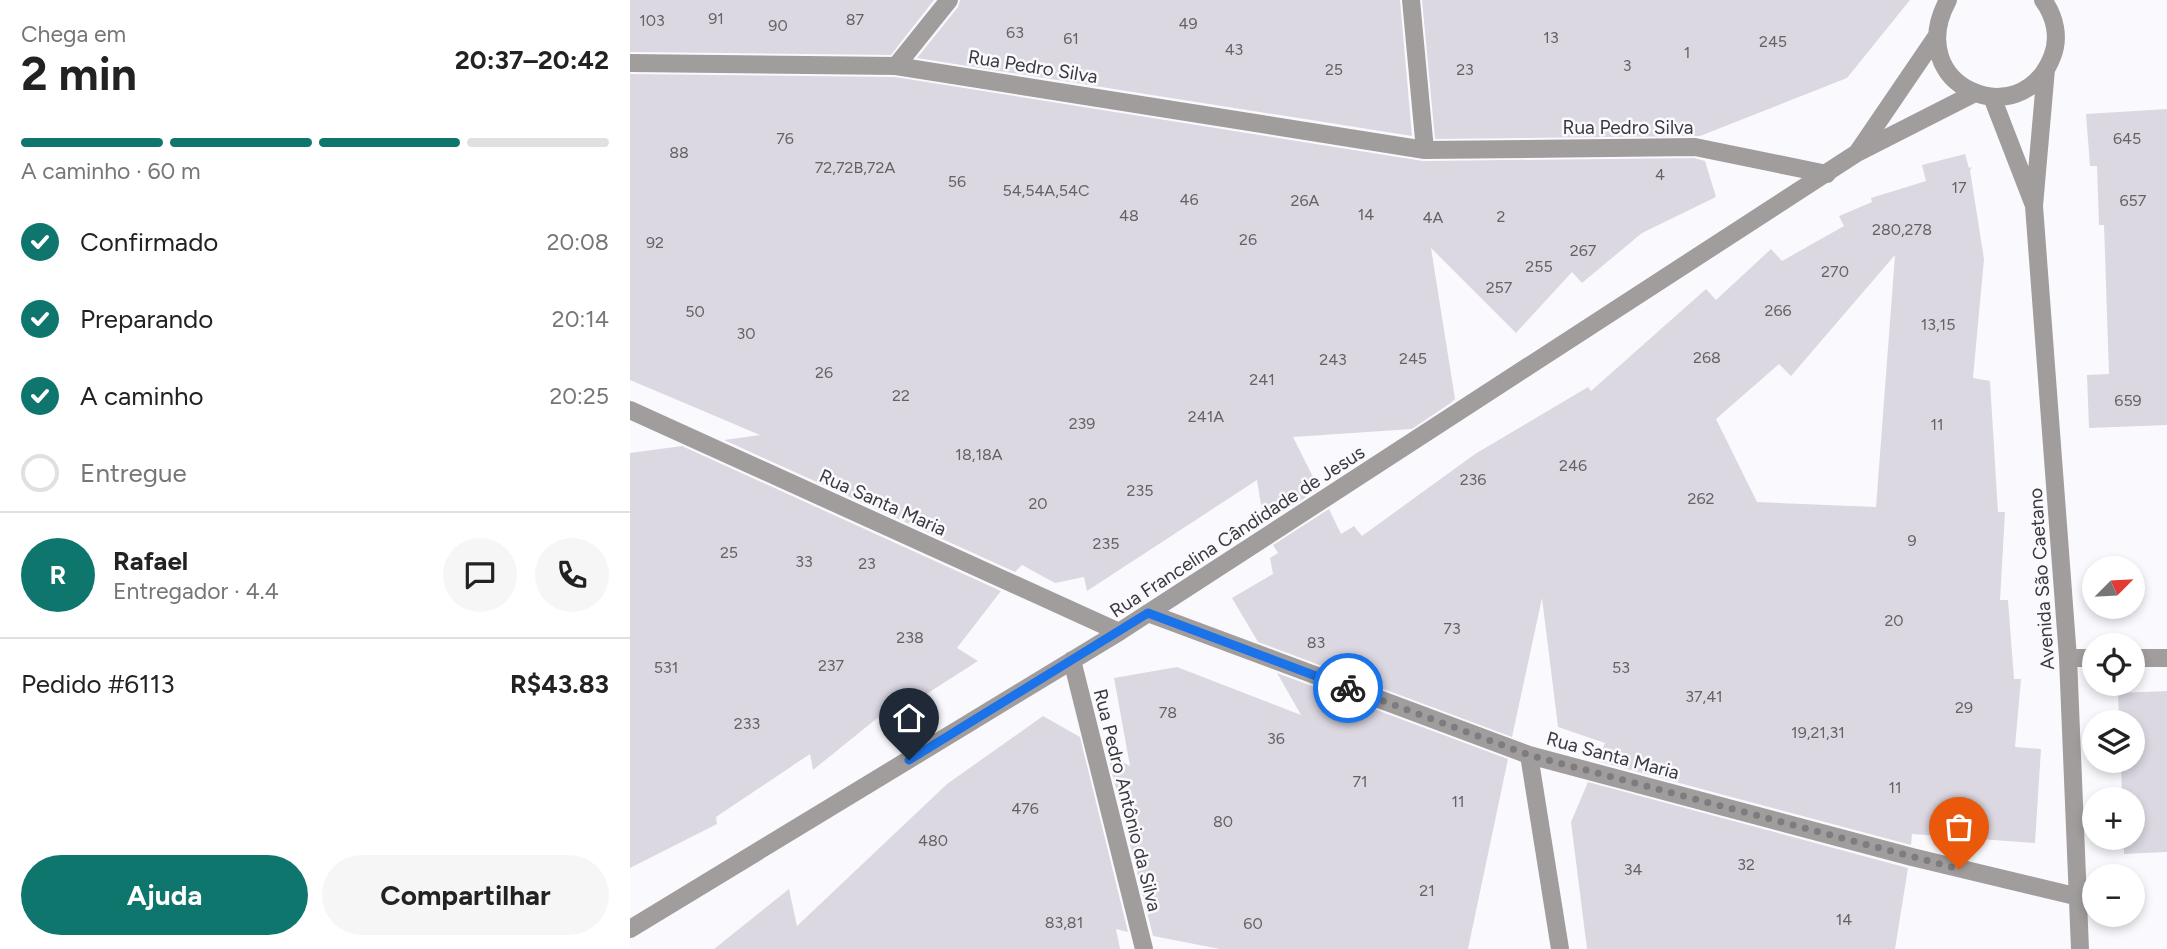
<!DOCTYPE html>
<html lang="pt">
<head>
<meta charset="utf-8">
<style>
  :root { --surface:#fff; --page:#f6f6f6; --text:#222; --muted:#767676; --line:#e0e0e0; --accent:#0f766e }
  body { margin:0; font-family:Figtree,sans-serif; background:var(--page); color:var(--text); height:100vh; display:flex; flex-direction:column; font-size:26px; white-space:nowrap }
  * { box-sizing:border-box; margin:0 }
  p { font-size:23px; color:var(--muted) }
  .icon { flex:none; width:38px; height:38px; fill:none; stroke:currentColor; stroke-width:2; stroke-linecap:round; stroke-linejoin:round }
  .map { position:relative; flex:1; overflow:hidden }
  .side { display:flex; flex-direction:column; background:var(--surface); width:630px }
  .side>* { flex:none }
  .needle { width:46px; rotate:66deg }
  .tools { position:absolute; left:1452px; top:556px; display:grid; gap:14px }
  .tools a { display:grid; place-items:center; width:63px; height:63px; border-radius:50%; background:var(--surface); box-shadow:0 4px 10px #0003; font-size:35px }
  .pin { position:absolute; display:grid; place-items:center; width:60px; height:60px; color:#fff; margin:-72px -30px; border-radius:50% 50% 50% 0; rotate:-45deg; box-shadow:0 0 7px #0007 }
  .pin .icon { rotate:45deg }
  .courier { position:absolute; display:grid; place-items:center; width:70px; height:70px; margin:-35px; border:5px solid #1a73e8; border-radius:50%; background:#fff; color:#222; box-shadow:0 2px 9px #0007 }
  .headline em { font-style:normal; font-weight:700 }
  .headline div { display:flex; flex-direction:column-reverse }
  .headline { display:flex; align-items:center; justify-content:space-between; height:119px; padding:0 21px }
  h1 { font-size:46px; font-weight:700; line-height:52px }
  .bar { display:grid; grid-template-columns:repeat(4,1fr); gap:10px 7px; align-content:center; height:84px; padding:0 21px }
  .bar i { height:9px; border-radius:5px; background:var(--line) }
  .bar .active { background:var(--accent) }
  .bar p { grid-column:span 4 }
  .line { display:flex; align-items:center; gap:18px; padding:0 21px; border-top:2px solid var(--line) }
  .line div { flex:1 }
  .round { display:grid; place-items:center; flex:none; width:74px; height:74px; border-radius:37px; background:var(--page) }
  ol { padding:0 21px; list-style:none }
  li { display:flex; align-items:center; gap:21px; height:77px }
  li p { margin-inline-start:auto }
  li .icon { padding:7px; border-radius:50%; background:var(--accent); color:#fff; stroke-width:4 }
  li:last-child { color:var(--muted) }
  li i { width:38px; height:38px; border:4px solid var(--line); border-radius:50% }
  .button { display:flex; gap:14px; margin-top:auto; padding:14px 21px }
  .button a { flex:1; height:80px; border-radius:42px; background:var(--accent); color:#fff; font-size:28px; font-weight:700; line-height:80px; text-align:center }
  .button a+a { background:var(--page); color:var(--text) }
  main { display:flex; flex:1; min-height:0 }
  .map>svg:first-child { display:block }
</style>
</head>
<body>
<main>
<section class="side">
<div class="headline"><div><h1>2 min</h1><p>Chega em</p></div><em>20:37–20:42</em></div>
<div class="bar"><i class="active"></i><i class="active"></i><i class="active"></i><i></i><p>A caminho · 60 m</p></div>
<ol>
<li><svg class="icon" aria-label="check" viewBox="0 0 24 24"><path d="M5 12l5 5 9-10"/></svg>Confirmado<p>20:08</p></li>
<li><svg class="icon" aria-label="check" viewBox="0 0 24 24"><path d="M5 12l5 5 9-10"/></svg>Preparando<p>20:14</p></li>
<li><svg class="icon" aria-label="check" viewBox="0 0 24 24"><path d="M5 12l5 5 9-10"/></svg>A caminho<p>20:25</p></li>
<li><i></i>Entregue</li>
</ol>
<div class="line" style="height:126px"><b class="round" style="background:var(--accent);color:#fff">R</b><div><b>Rafael</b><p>Entregador · 4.4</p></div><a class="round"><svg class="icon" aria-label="chat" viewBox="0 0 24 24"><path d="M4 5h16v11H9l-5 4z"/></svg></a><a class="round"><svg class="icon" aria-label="phone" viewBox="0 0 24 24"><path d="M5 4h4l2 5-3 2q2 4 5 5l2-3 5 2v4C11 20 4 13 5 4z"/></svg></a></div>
<div class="line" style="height:91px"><div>Pedido #6113</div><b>R$43.83</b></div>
<div class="button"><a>Ajuda</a><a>Compartilhar</a></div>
</section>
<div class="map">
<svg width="1537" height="949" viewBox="0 0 1537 949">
  <rect width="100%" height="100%" fill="#fafafe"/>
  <path fill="#dbd8e2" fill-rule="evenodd" d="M 0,0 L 304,0 L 261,55 L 0,52 Z
    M 330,0 L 770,0 L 782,136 L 287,58 L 328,7 Z
    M 792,0 L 1280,0 L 1217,78 L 1070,136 L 805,139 Z
    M 0,74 L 265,77 L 793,161 L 1064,158 L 1075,161 L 1086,197 L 1012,233 L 952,283 L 942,272 L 886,333 L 801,248 L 825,399 L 822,402 L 782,429 L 663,437 L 689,489 L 634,524 L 627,480 L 457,591 L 454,577 L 425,583 L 392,565 L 385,572 L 94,440 L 130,435 L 0,380 Z
    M 1537,109 L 1537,425 L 1459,428 L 1457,375 L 1479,374 L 1474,225 L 1469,225 L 1467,166 L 1460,166 L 1456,114 Z
    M 1335,154 L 1339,168 L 1342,167 L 1340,170 L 1354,259 L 1343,378 L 1360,381 L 1368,512 L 1375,512 L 1370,600 L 1378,600 L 1384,679 L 1391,679 L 1385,747 L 1411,749 L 1405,843 L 1282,834 L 1281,845 L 967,761 L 975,743 L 928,727 L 912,598 L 882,737 L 628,642 L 602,598 L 643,574 L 640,558 L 648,553 L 643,545 L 699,509 L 711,534 L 724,526 L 732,536 L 845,454 L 958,387 L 961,391 L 1076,289 L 1086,300 L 1141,249 L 1152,261 L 1214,226 L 1209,216 L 1242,202 L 1241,198 L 1296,181 L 1292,165 ZM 1265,255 L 1246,507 L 1127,502 L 1086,419 L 1149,364 L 1161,376 Z
    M 52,446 L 371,591 L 327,648 L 348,661 L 262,716 L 261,707 L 183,770 L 180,754 L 86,817 L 87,824 L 0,868 L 0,453 Z
    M 547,667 L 671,715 L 647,673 L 878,759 L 838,949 L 590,949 L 523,936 L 477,753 L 500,766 L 484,678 Z
    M 1537,691 L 1537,852 L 1494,854 L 1494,838 L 1503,838 L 1503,800 L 1492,800 L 1491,761 L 1503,761 L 1503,723 L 1489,723 L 1488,693 Z
    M 413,716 L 450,737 L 498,932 L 486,929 L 490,949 L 84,949 L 159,889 L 167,926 L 317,784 Z
    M 958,782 L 1278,868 L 1265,949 L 957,949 L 941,822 Z"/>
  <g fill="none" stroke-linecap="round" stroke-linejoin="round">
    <path stroke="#a29d9d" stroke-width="18" d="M 781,0 L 795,150
      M 1318,0 C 1271,87 1391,136 1422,57 C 1430,38 1425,16 1413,0
      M 0,63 L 266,66 L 795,150 L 1065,147 L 1197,174
      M 266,66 L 319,0
      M 1416,69 L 1404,206 L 1438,658 L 1450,949
      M 1362,97 L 1403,203
      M 1227,153 L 1306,37
      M 0,410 L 489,632
      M 518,613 L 899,755 L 1282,857 L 1449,897
      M 1438,658 L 1465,658
      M 1503,658 L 1537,658
      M 442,660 L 514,949
      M 899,755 L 930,949
      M 0,929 L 489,632 L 1227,153 L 1345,93"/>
  </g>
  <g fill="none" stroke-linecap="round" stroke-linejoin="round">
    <path stroke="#7d7d81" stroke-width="7" stroke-dasharray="0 12.6" d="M 718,688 L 899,755 L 1329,869"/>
    <path stroke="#1a73e8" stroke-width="9" d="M 279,760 L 518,613 L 718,688"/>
  </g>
  <g text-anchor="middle" stroke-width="5" stroke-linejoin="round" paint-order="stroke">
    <g font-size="16" fill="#626267">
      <text x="86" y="24">91</text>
      <text x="225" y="25">87</text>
      <text x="22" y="26">103</text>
      <text x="558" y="29">49</text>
      <text x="148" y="31">90</text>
      <text x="385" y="38">63</text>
      <text x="921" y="43">13</text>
      <text x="441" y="44">61</text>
      <text x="1143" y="47">245</text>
      <text x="604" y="55">43</text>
      <text x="1057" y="58">1</text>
      <text x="997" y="71">3</text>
      <text x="704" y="75">25</text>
      <text x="835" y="75">23</text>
      <text x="155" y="144">76</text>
      <text x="1497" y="144">645</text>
      <text x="49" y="158">88</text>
      <text x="225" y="173">72,72B,72A</text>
      <text x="1030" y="180">4</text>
      <text x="327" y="187">56</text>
      <text x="1329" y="193">17</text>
      <text x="416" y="196">54,54A,54C</text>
      <text x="559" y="205">46</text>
      <text x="675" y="206">26A</text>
      <text x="1503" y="206">657</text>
      <text x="736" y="220">14</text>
      <text x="499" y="221">48</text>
      <text x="871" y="222">2</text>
      <text x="803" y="223">4A</text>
      <text x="1272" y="235">280,278</text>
      <text x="618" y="245">26</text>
      <text x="25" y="248">92</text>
      <text x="953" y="256">267</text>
      <text x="909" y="272">255</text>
      <text x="1205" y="277">270</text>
      <text x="869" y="293">257</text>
      <text x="1148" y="316">266</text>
      <text x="65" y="317">50</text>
      <text x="1308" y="330">13,15</text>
      <text x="116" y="339">30</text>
      <text x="1077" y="363">268</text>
      <text x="783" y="364">245</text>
      <text x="703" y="365">243</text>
      <text x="194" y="378">26</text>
      <text x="632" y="385">241</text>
      <text x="271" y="401">22</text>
      <text x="1498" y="406">659</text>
      <text x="576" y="422">241A</text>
      <text x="452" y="429">239</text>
      <text x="1307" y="430">11</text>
      <text x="349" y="460">18,18A</text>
      <text x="943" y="471">246</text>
      <text x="843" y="485">236</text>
      <text x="510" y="496">235</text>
      <text x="1071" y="504">262</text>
      <text x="408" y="509">20</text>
      <text x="1282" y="546">9</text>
      <text x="476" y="549">235</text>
      <text x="99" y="558">25</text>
      <text x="174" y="567">33</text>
      <text x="237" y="569">23</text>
      <text x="1264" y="626">20</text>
      <text x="822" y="634">73</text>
      <text x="280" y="643">238</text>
      <text x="686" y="648">83</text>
      <text x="201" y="671">237</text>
      <text x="36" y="673">531</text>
      <text x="991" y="673">53</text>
      <text x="1074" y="702">37,41</text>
      <text x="1334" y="713">29</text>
      <text x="538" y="718">78</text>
      <text x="117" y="729">233</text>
      <text x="1188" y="738">19,21,31</text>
      <text x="646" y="744">36</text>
      <text x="730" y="787">71</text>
      <text x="1265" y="793">11</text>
      <text x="828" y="807">11</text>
      <text x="395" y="814">476</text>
      <text x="593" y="827">80</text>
      <text x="303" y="846">480</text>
      <text x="1116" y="870">32</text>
      <text x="1003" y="875">34</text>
      <text x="797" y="896">21</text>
      <text x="1214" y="925">14</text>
      <text x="434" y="928">83,81</text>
      <text x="623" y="929">60</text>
    </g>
    <g font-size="19" fill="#3a3a3e" stroke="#fafafe">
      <text transform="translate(403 66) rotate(9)" y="7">Rua Pedro Silva</text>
      <text x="998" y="134">Rua Pedro Silva</text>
      <text transform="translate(253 502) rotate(24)" y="7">Rua Santa Maria</text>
      <text transform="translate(607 531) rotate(-33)" y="7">Rua Francelina Cândidade de Jesus</text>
      <text transform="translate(1411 579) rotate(-94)" y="7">Avenida São Caetano</text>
      <text transform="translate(983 755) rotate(15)" y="7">Rua Santa Maria</text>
      <text transform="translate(498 800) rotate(76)" y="7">Rua Pedro Antônio da Silva</text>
    </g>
  </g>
</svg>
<div class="tools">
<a><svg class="needle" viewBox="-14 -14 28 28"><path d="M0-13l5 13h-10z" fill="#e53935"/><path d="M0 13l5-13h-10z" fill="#767676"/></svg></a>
<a><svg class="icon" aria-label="locate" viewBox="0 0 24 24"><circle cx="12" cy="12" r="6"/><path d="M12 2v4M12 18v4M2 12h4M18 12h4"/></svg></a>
<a><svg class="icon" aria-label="layers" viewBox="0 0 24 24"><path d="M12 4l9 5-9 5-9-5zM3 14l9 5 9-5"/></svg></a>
<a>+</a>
<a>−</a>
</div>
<div class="pin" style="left:1329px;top:869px;background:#ea580c"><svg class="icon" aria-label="bag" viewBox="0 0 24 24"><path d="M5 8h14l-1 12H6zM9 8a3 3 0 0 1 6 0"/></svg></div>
<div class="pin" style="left:279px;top:760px;background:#1f2937"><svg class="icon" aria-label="home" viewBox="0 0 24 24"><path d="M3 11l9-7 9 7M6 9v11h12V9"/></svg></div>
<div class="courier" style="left:718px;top:688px"><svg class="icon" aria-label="bike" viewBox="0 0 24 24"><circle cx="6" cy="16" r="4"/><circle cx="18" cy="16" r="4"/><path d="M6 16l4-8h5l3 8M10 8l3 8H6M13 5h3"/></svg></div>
</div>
</main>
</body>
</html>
